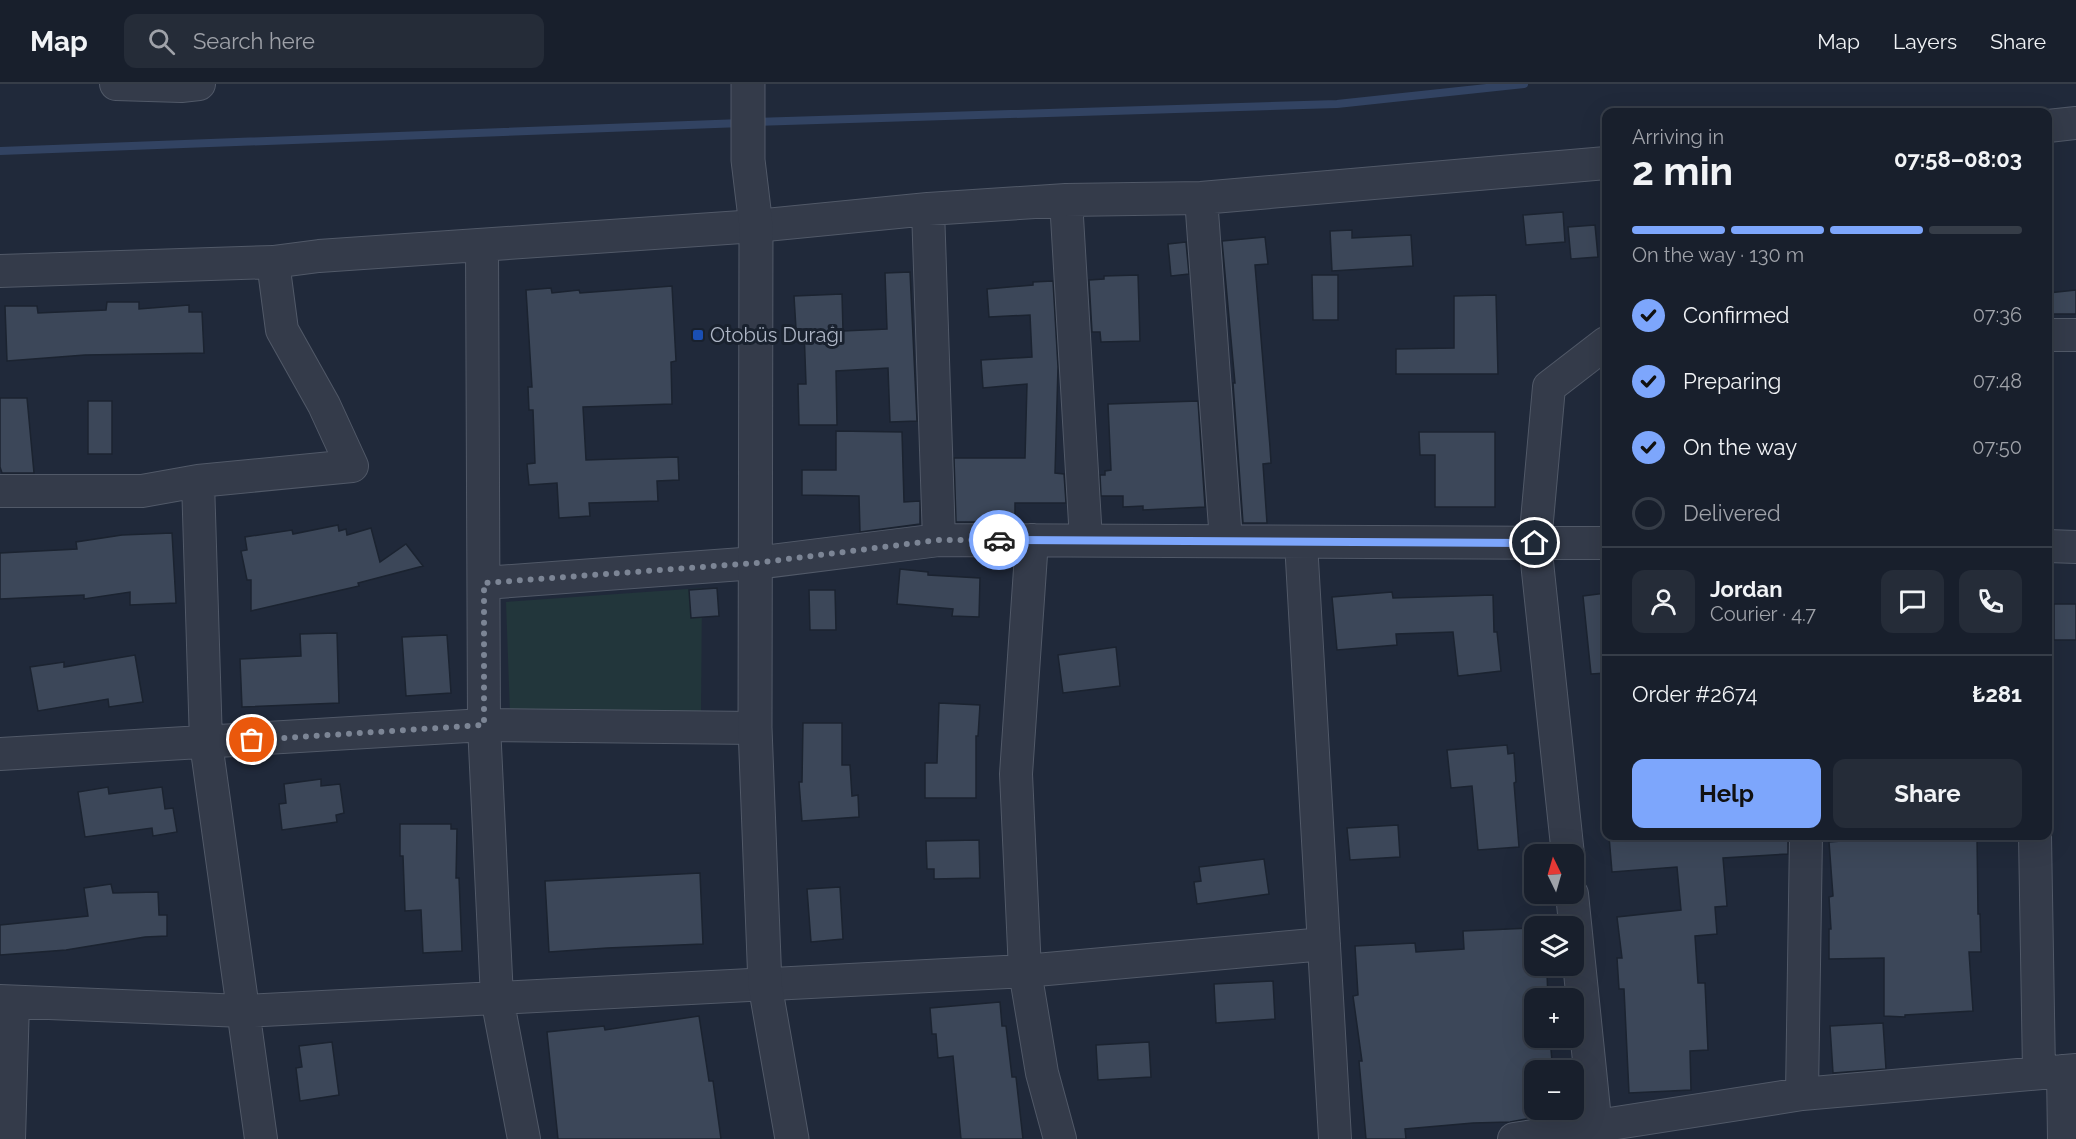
<!DOCTYPE html>
<html lang="en">
<head>
<meta charset="utf-8">
<style>
  :root { --surface:#181f2c; --page:#252c38; --text:#f1f3f6; --muted:#9fa2a9; --line:#363d48; --accent:#7da6fc }
  body { margin:0; font-family:Raleway,sans-serif; background:var(--page); color:var(--text); height:100vh; display:flex; flex-direction:column; font-size:22px; white-space:nowrap }
  * { box-sizing:border-box; margin:0 }
  p { font-size:20px; color:var(--muted) }
  .icon { flex:none; width:33px; height:33px; fill:none; stroke:currentColor; stroke-width:2; stroke-linecap:round; stroke-linejoin:round }
  .map { position:relative; flex:1; overflow:hidden }
  .drawer { position:absolute; left:1602px; top:24px; width:450px; height:732px; display:flex; flex-direction:column; background:var(--surface); border-radius:12px; box-shadow:0 6px 24px #0002,0 0 0 2px var(--line) }
  .drawer>* { flex:none }
  .needle { width:39px; rotate:355deg }
  .controls { position:absolute; left:1524px; top:760px; display:grid; gap:12px }
  .controls a { display:grid; place-items:center; width:60px; height:60px; border-radius:12px; background:var(--surface); box-shadow:0 6px 24px #0002,0 0 0 2px var(--line); font-size:30px }
  .pin { position:absolute; display:grid; place-items:center; width:51px; height:51px; color:#fff; margin:-26px; border:3px solid #fff; border-radius:50%; box-shadow:0 2px 6px #0007 }
  .courier { position:absolute; display:grid; place-items:center; width:60px; height:60px; margin:-30px; border:4px solid #7da6fc; border-radius:50%; background:#fff; color:#222; box-shadow:0 2px 8px #0007 }
  .overview em { font-style:normal; font-weight:700 }
  .overview div { display:flex; flex-direction:column-reverse }
  .overview { display:flex; align-items:center; justify-content:space-between; height:102px; padding:0 30px }
  h1 { font-size:39px; font-weight:700; line-height:45px }
  .bar { display:grid; grid-template-columns:repeat(4,1fr); gap:9px 6px; align-content:center; height:72px; padding:0 30px }
  .bar i { height:8px; border-radius:4px; background:var(--line) }
  .bar .selected { background:var(--accent) }
  .bar p { grid-column:span 4 }
  .line { display:flex; align-items:center; gap:15px; padding:0 30px; border-top:2px solid var(--line) }
  .line div { flex:1 }
  .round { display:grid; place-items:center; flex:none; width:63px; height:63px; border-radius:12px; background:var(--page) }
  ol { padding:0 30px; list-style:none }
  li { display:flex; align-items:center; gap:18px; height:66px }
  li p { margin-inline-start:auto }
  li .icon { padding:6px; border-radius:50%; background:var(--accent); color:#111; stroke-width:4 }
  li:last-child { color:var(--muted) }
  li i { width:33px; height:33px; border:3px solid var(--line); border-radius:50% }
  .button { display:flex; gap:12px; margin-top:auto; padding:12px 30px }
  .button a { flex:1; height:69px; border-radius:12px; background:var(--accent); color:#111; font-size:24px; font-weight:700; line-height:69px; text-align:center }
  .button a+a { background:var(--page); color:var(--text) }
  header { display:flex; align-items:center; gap:36px; box-sizing:border-box; height:84px; padding:0 30px; background:var(--surface); border-bottom:2px solid var(--line) }
  header strong { font-size:28px }
  nav { display:flex; gap:33px; margin-inline-start:auto; font-size:21px }
  .search { width:420px; height:54px; background:var(--page); display:flex; align-items:center; gap:15px; box-sizing:border-box; padding:0 21px; border-radius:12px; color:var(--muted); font-size:22px }
  .map>svg:first-child { display:block }
</style>
</head>
<body>
<header>
<strong>Map</strong>
<div class="search"><svg class="icon" aria-label="search" viewBox="0 0 24 24"><circle cx="10" cy="10" r="6"/><path d="M15 15l6 6"/></svg>Search here</div>
<nav><a>Map</a><a>Layers</a><a>Share</a></nav>
</header>
<div class="map">
<svg width="2076" height="1055" viewBox="0 0 2076 1055">
  <rect width="100%" height="100%" fill="#20293a"/>
  <path fill="#22363b" d="M 702,504 L 701,629 L 510,630 L 506,518 Z"/>
  <g fill="none" stroke-linecap="round" stroke-linejoin="round">
    <path stroke="#324362" stroke-width="8" d="M 755,38 L 1337,20 L 1524,0
      M 0,67 L 742,39"/>
  </g>
  <path fill="#3c4759" stroke="#1b2330" stroke-width="1.5" d="M 1563,128 L 1565,158 L 1526,161 L 1523,131 Z
    M 1595,141 L 1598,173 L 1571,175 L 1568,143 Z
    M 1352,146 L 1352,154 L 1411,151 L 1413,182 L 1332,187 L 1330,147 Z
    M 1265,153 L 1268,180 L 1255,181 L 1270,363 L 1271,379 L 1263,380 L 1267,439 L 1243,439 L 1233,299 L 1235,299 L 1222,157 Z
    M 1186,158 L 1189,190 L 1171,192 L 1168,160 Z
    M 910,188 L 917,337 L 890,338 L 888,284 L 836,287 L 837,341 L 799,341 L 798,300 L 806,300 L 804,245 L 796,245 L 794,212 L 842,210 L 843,247 L 887,245 L 885,189 Z
    M 1138,191 L 1140,257 L 1101,258 L 1100,248 L 1092,248 L 1089,196 L 1104,195 L 1104,192 Z
    M 1312,191 L 1338,191 L 1338,236 L 1313,236 Z
    M 1053,197 L 1058,283 L 1055,389 L 1064,390 L 1066,419 L 1015,419 L 1015,438 L 956,438 L 954,374 L 1025,374 L 1027,300 L 983,304 L 981,276 L 1032,273 L 1030,231 L 989,233 L 987,205 L 1033,201 L 1033,198 Z
    M 672,202 L 676,277 L 671,278 L 672,320 L 583,323 L 586,376 L 678,373 L 679,396 L 657,397 L 658,417 L 589,419 L 590,432 L 559,434 L 557,399 L 529,401 L 527,380 L 535,379 L 533,326 L 529,326 L 528,303 L 532,303 L 526,206 L 551,204 L 552,209 L 579,206 L 580,209 Z
    M 2076,206 L 2076,230 L 2048,230 L 2048,209 Z
    M 1496,211 L 1498,290 L 1396,290 L 1396,265 L 1454,264 L 1454,212 Z
    M 107,218 L 139,218 L 139,225 L 189,221 L 189,228 L 202,228 L 204,269 L 85,271 L 7,277 L 5,222 L 37,222 L 38,229 L 106,226 Z
    M 0,314 L 27,314 L 34,389 L 2,389 L 0,383 Z
    M 88,317 L 112,317 L 112,370 L 88,370 Z
    M 1198,317 L 1205,423 L 1143,426 L 1143,422 L 1123,423 L 1123,412 L 1101,412 L 1100,391 L 1105,391 L 1105,387 L 1111,386 L 1108,320 Z
    M 836,347 L 902,348 L 904,418 L 920,417 L 920,440 L 860,448 L 859,412 L 802,411 L 802,386 L 836,386 Z
    M 1419,348 L 1495,348 L 1495,423 L 1435,423 L 1435,371 L 1420,371 Z
    M 338,441 L 339,447 L 346,445 L 347,451 L 371,444 L 380,478 L 406,460 L 423,482 L 358,499 L 359,502 L 251,527 L 251,496 L 247,496 L 241,467 L 247,466 L 245,453 L 292,446 L 293,450 Z
    M 172,449 L 176,519 L 130,521 L 130,508 L 84,515 L 84,511 L 0,515 L 0,469 L 77,465 L 76,458 L 122,451 Z
    M 900,485 L 928,488 L 928,491 L 980,494 L 979,533 L 952,532 L 953,525 L 897,520 Z
    M 717,504 L 719,532 L 691,534 L 689,506 Z
    M 809,506 L 835,506 L 836,546 L 810,546 Z
    M 1392,508 L 1393,514 L 1493,511 L 1494,548 L 1497,548 L 1501,587 L 1458,592 L 1453,548 L 1396,550 L 1397,561 L 1337,566 L 1332,513 Z
    M 1606,509 L 1606,589 L 1591,590 L 1583,512 Z
    M 2054,520 L 2076,520 L 2076,556 L 2054,556 Z
    M 337,549 L 339,619 L 242,623 L 240,575 L 301,572 L 300,550 Z
    M 447,551 L 451,609 L 406,612 L 402,553 Z
    M 1116,563 L 1120,602 L 1063,609 L 1058,571 Z
    M 135,571 L 143,618 L 109,623 L 108,615 L 38,627 L 30,583 L 64,578 L 64,583 Z
    M 939,619 L 980,621 L 978,652 L 976,652 L 976,714 L 925,714 L 925,679 L 937,679 Z
    M 803,639 L 842,639 L 842,681 L 850,681 L 852,712 L 858,711 L 859,733 L 802,737 L 799,698 L 802,698 Z
    M 1507,661 L 1508,670 L 1514,669 L 1516,698 L 1514,699 L 1519,763 L 1478,766 L 1472,702 L 1451,704 L 1447,666 Z
    M 321,695 L 321,702 L 340,700 L 344,729 L 336,731 L 337,738 L 282,746 L 279,720 L 286,719 L 284,700 Z
    M 108,703 L 109,710 L 162,703 L 165,725 L 173,724 L 177,748 L 153,752 L 152,744 L 85,753 L 78,708 Z
    M 400,740 L 451,740 L 451,745 L 457,745 L 456,794 L 459,794 L 462,867 L 423,869 L 421,826 L 405,827 L 403,772 L 400,772 Z
    M 1398,741 L 1400,773 L 1350,776 L 1347,744 Z
    M 1609,752 L 1788,752 L 1788,770 L 1723,774 L 1727,822 L 1715,823 L 1717,850 L 1695,852 L 1698,899 L 1705,899 L 1708,966 L 1690,967 L 1691,1006 L 1629,1009 L 1624,905 L 1619,905 L 1617,874 L 1622,874 L 1617,833 L 1681,826 L 1677,783 L 1612,788 Z
    M 1904,752 L 1977,752 L 1978,830 L 1980,830 L 1981,868 L 1969,868 L 1973,927 L 1905,931 L 1905,933 L 1884,932 L 1884,874 L 1829,875 L 1829,845 L 1831,845 L 1829,813 L 1833,812 L 1829,758 Z
    M 979,756 L 980,794 L 934,795 L 934,785 L 927,785 L 926,757 Z
    M 1264,775 L 1269,810 L 1197,820 L 1194,798 L 1201,797 L 1199,783 Z
    M 700,789 L 703,860 L 607,864 L 549,868 L 545,797 Z
    M 111,800 L 113,809 L 158,808 L 159,831 L 167,831 L 167,852 L 145,853 L 66,866 L 0,871 L 0,841 L 88,832 L 84,804 Z
    M 840,803 L 843,855 L 811,858 L 807,805 Z
    M 1534,844 L 1534,890 L 1547,889 L 1548,915 L 1534,915 L 1534,954 L 1550,954 L 1552,977 L 1546,977 L 1547,987 L 1534,987 L 1534,1026 L 1549,1026 L 1549,1031 L 1510,1038 L 1473,1039 L 1405,1045 L 1406,1055 L 1366,1055 L 1359,977 L 1362,977 L 1353,912 L 1358,911 L 1355,862 L 1415,859 L 1416,868 L 1464,865 L 1463,847 Z
    M 1273,897 L 1275,935 L 1216,939 L 1214,900 Z
    M 1000,918 L 1002,942 L 1006,942 L 1012,993 L 1016,993 L 1023,1055 L 961,1055 L 953,972 L 938,974 L 936,950 L 932,950 L 930,924 Z
    M 699,932 L 709,997 L 713,997 L 721,1055 L 558,1055 L 547,948 L 604,942 L 605,946 Z
    M 1883,939 L 1886,985 L 1833,989 L 1830,942 Z
    M 332,958 L 339,1011 L 300,1017 L 296,984 L 302,983 L 299,962 Z
    M 1149,958 L 1151,993 L 1098,996 L 1096,961 Z"/>
  <g fill="none" stroke-linecap="round" stroke-linejoin="round">
    <g stroke="#515968" stroke-width="34">
      <path id="minor" d="M 116,0 L 181,2 L 199,0
        M 2048,42 L 2076,39
        M 1201,114 L 1226,457
        M 1066,116 L 1086,456
        M 928,125 L 939,456
        M 482,161 L 484,641 L 497,914 L 524,1055
        M 0,187 L 273,178 L 319,172 L 756,142 L 928,125 L 1066,116 L 1201,114 L 1606,79
        M 2048,251 L 2076,251
        M 198,397 L 206,659 L 261,1055
        M 0,407 L 142,407 L 198,397 L 352,382 L 324,321 L 282,246 L 273,178
        M 1032,456 L 1016,690 L 1025,887 L 1042,989 L 1060,1055
        M 1301,458 L 1335,1055
        M 2048,462 L 2076,463
        M 484,499 L 756,479 L 939,456 L 1606,459
        M 0,670 L 484,641 L 755,644
        M 2035,752 L 2039,988
        M 1568,771 L 1535,459 L 1549,303 L 1606,259
        M 1572,810 L 1597,1055
        M 0,917 L 243,927 L 1025,887 L 1324,860
        M 2063,987 L 2064,1055
        M 1802,1010 L 1806,752
        M 9,1055 L 13,918
        M 1514,1055 L 1802,1010 L 2076,986"/>
    </g>
    <g stroke="#515968" stroke-width="35">
      <path id="tertiary" d="M 748,0 L 748,76 L 756,142 L 755,644 L 765,901 L 792,1055"/>
    </g>
    <use href="#minor" stroke="#343b4a" stroke-width="32"/>
    <use href="#tertiary" stroke="#343b4a" stroke-width="33"/>
  </g>
  <g fill="none" stroke-linecap="round" stroke-linejoin="round">
    <path stroke="#7c8595" stroke-width="6" stroke-dasharray="0 10.8" d="M 252,656 L 484,641 L 484,499 L 756,479 L 939,456 L 999,456"/>
    <path stroke="#7da6fc" stroke-width="8" d="M 999,456 L 1535,459"/>
  </g>
  <rect fill="#1a4fb4" stroke="#19212e" stroke-width="2" x="692" y="245" width="12" height="12" rx="3"/>
  <g text-anchor="middle" stroke-width="6" stroke-linejoin="round" paint-order="stroke">
    <g font-size="20" fill="#aeb6c6" stroke="#19212e" text-anchor="start">
      <text x="710" y="258">Otobüs Durağı</text>
    </g>
  </g>
</svg>
<div class="controls">
<a><svg class="needle" viewBox="-14 -14 28 28"><path d="M0-13l5 13h-10z" fill="#e53935"/><path d="M0 13l5-13h-10z" fill="#9fa2a9"/></svg></a>
<a><svg class="icon" aria-label="layers" viewBox="0 0 24 24"><path d="M12 4l9 5-9 5-9-5zM3 14l9 5 9-5"/></svg></a>
<a>+</a>
<a>−</a>
</div>
<div class="pin" style="left:252px;top:656px;background:#ea580c"><svg class="icon" aria-label="bag" viewBox="0 0 24 24"><path d="M5 8h14l-1 12H6zM9 8a3 3 0 0 1 6 0"/></svg></div>
<div class="pin" style="left:1535px;top:459px;background:#1f2937"><svg class="icon" aria-label="home" viewBox="0 0 24 24"><path d="M3 11l9-7 9 7M6 9v11h12V9"/></svg></div>
<div class="courier" style="left:999px;top:456px"><svg class="icon" aria-label="car" viewBox="0 0 24 24"><path d="M5 17H2v-5l4-1 3-4h7l3 4 3 1v5h-3M9 17h6M6 11h13"/><circle cx="7" cy="17" r="2"/><circle cx="17" cy="17" r="2"/></svg></div>
<section class="drawer">
<div class="overview"><div><h1>2 min</h1><p>Arriving in</p></div><em>07:58–08:03</em></div>
<div class="bar"><i class="selected"></i><i class="selected"></i><i class="selected"></i><i></i><p>On the way · 130 m</p></div>
<ol>
<li><svg class="icon" aria-label="check" viewBox="0 0 24 24"><path d="M5 12l5 5 9-10"/></svg>Confirmed<p>07:36</p></li>
<li><svg class="icon" aria-label="check" viewBox="0 0 24 24"><path d="M5 12l5 5 9-10"/></svg>Preparing<p>07:48</p></li>
<li><svg class="icon" aria-label="check" viewBox="0 0 24 24"><path d="M5 12l5 5 9-10"/></svg>On the way<p>07:50</p></li>
<li><i></i>Delivered</li>
</ol>
<div class="line" style="height:108px"><a class="round"><svg class="icon" aria-label="person" viewBox="0 0 24 24"><circle cx="12" cy="8" r="4"/><path d="M4 21q1-7 8-7t8 7"/></svg></a><div><b>Jordan</b><p>Courier · 4.7</p></div><a class="round"><svg class="icon" aria-label="chat" viewBox="0 0 24 24"><path d="M4 5h16v11H9l-5 4z"/></svg></a><a class="round"><svg class="icon" aria-label="phone" viewBox="0 0 24 24"><path d="M5 4h4l2 5-3 2q2 4 5 5l2-3 5 2v4C11 20 4 13 5 4z"/></svg></a></div>
<div class="line" style="height:78px"><div>Order #2674</div><b>₺281</b></div>
<div class="button"><a>Help</a><a>Share</a></div>
</section>
</div>
</body>
</html>
